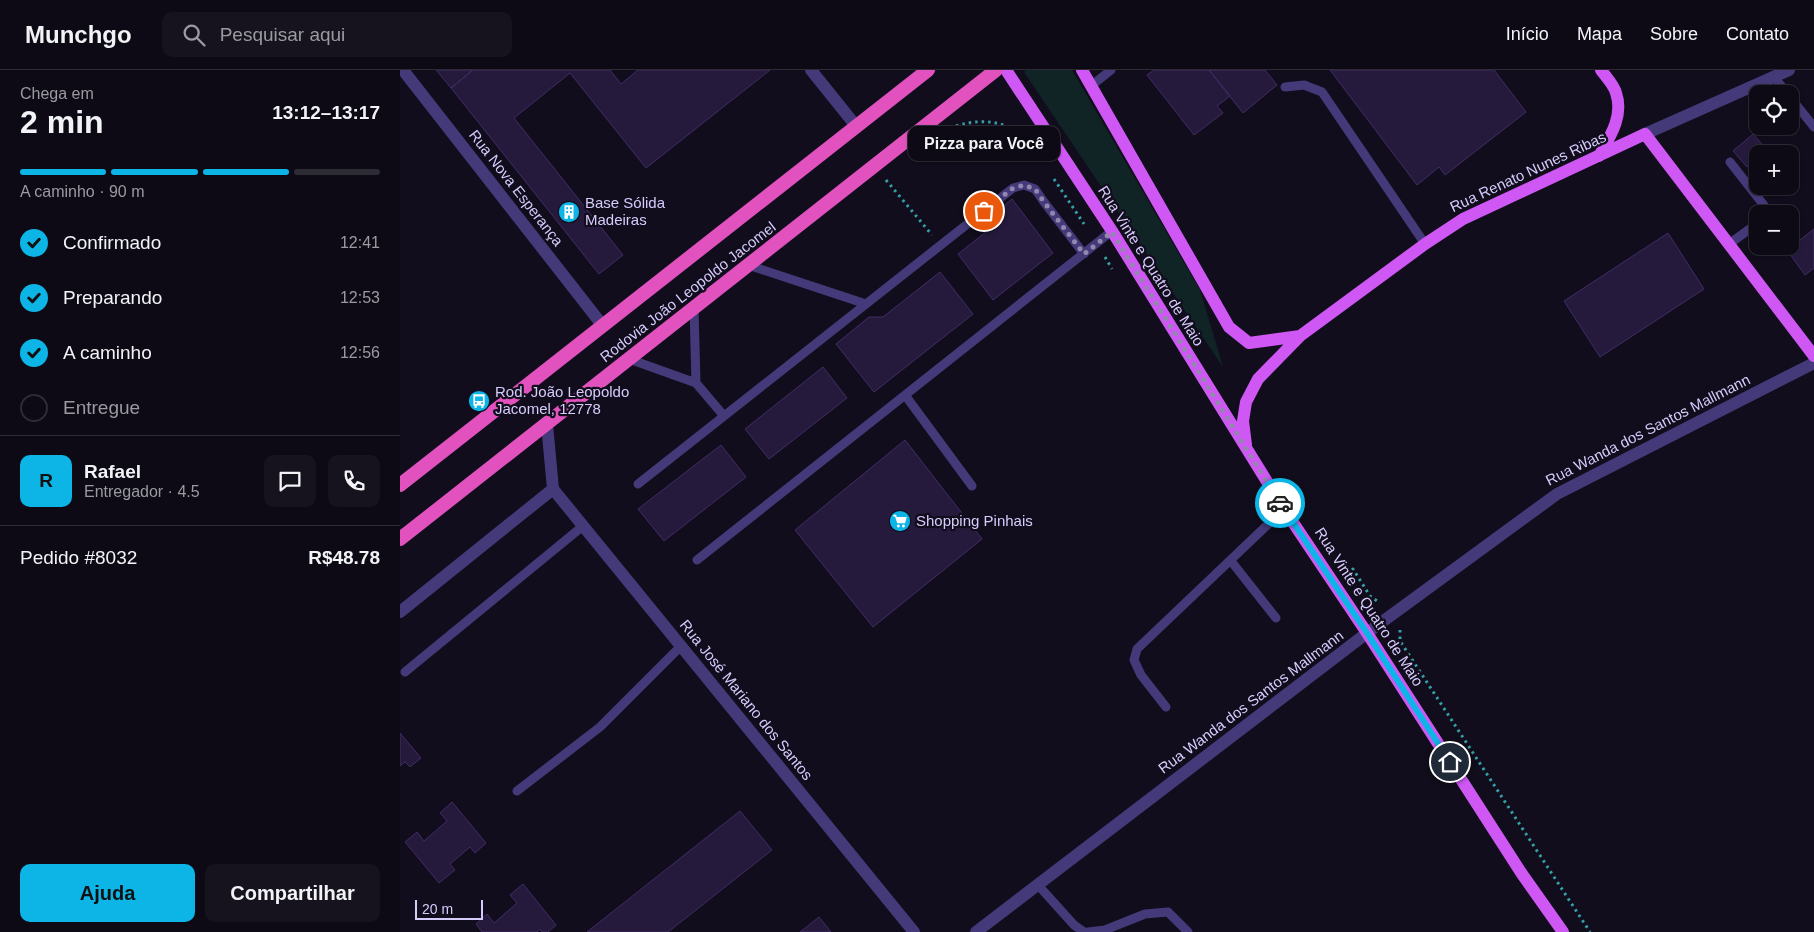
<!DOCTYPE html>
<html lang="pt">
<head>
<meta charset="utf-8">
<style>
  :root { --surface:#0d0a15; --page:#16131e; --text:#f1f3f6; --muted:#9a9aa0; --line:#2d2b34; --accent:#0db4e6 }
  body { margin:0; font-family:Arial,sans-serif; background:var(--page); color:var(--text); height:100vh; display:flex; flex-direction:column; font-size:19px; white-space:nowrap }
  * { box-sizing:border-box; margin:0 }
  p { font-size:16px; color:var(--muted) }
  .icon { flex:none; width:28px; height:28px; fill:none; stroke:currentColor; stroke-width:2; stroke-linecap:round; stroke-linejoin:round }
  .map { position:relative; flex:1; overflow:hidden }
  .sheet { display:flex; flex-direction:column; background:var(--surface); width:400px }
  .sheet>* { flex:none }
  .tools { position:absolute; left:1349px; top:15px; display:grid; gap:10px }
  .tools a { display:grid; place-items:center; width:50px; height:50px; border-radius:10px; background:var(--surface); box-shadow:0 1px 4px #0004,0 0 0 1px var(--line); font-size:25px }
  .scale { position:absolute; left:15px; bottom:12px; width:68px; box-sizing:border-box; padding-left:5px; border:2px solid #d7cbfc; border-top:0; font-size:14px; line-height:18px; white-space:nowrap; color:#d7cbfc; -webkit-text-stroke:4px #110d1c; paint-order:stroke }
  .pin { position:absolute; display:grid; place-items:center; width:42px; height:42px; color:#fff; margin:-21px; border:2px solid #fff; border-radius:50%; box-shadow:0 1px 5px #0007 }
  .courier { position:absolute; display:grid; place-items:center; width:50px; height:50px; margin:-25px; border:4px solid #0db4e6; border-radius:50%; background:#fff; color:#222; box-shadow:0 1px 6px #0007 }
  .bubble { position:absolute; height:35px; border-radius:10px; background:var(--surface); box-shadow:0 1px 4px #0004,0 0 0 1px var(--line); font-size:16px; font-weight:700; line-height:35px; text-align:center }
  .summary em { font-style:normal; font-weight:700 }
  .summary div { display:flex; flex-direction:column-reverse }
  .summary { display:flex; align-items:center; justify-content:space-between; height:85px; padding:0 20px }
  h1 { font-size:32px; font-weight:700; line-height:38px }
  .bar { display:grid; grid-template-columns:repeat(4,1fr); gap:8px 5px; align-content:center; height:60px; padding:0 20px }
  .bar i { height:6px; border-radius:4px; background:var(--line) }
  .bar .current { background:var(--accent) }
  .bar p { grid-column:span 4 }
  .line { display:flex; align-items:center; gap:12px; padding:0 20px; border-top:1px solid var(--line) }
  .line div { flex:1 }
  .round { display:grid; place-items:center; flex:none; width:52px; height:52px; border-radius:10px; background:var(--page) }
  ol { padding:0 20px; list-style:none }
  li { display:flex; align-items:center; gap:15px; height:55px }
  li p { margin-inline-start:auto }
  li .icon { padding:5px; border-radius:50%; background:var(--accent); color:#111; stroke-width:4 }
  li:last-child { color:var(--muted) }
  li i { width:28px; height:28px; border:2px solid var(--line); border-radius:50% }
  .button { display:flex; gap:10px; margin-top:auto; padding:10px 20px }
  .button a { flex:1; height:58px; border-radius:10px; background:var(--accent); color:#111; font-size:20px; font-weight:700; line-height:58px; text-align:center }
  .button a+a { background:var(--page); color:var(--text) }
  header { display:flex; align-items:center; gap:30px; box-sizing:border-box; height:70px; padding:0 25px; background:var(--surface); border-bottom:1px solid var(--line) }
  header strong { font-size:24px }
  nav { display:flex; gap:28px; margin-inline-start:auto; font-size:18px }
  .search { width:350px; height:45px; background:var(--page); display:flex; align-items:center; gap:12px; box-sizing:border-box; padding:0 18px; border-radius:10px; color:var(--muted); font-size:19px }
  main { display:flex; flex:1; min-height:0 }
  .map>svg:first-child { display:block }
</style>
</head>
<body>
<header>
<strong>Munchgo</strong>
<div class="search"><svg class="icon" aria-label="search" viewBox="0 0 24 24"><circle cx="10" cy="10" r="6"/><path d="M15 15l6 6"/></svg>Pesquisar aqui</div>
<nav><a>Início</a><a>Mapa</a><a>Sobre</a><a>Contato</a></nav>
</header>
<main>
<section class="sheet">
<div class="summary"><div><h1>2 min</h1><p>Chega em</p></div><em>13:12–13:17</em></div>
<div class="bar"><i class="current"></i><i class="current"></i><i class="current"></i><i></i><p>A caminho · 90 m</p></div>
<ol>
<li><svg class="icon" aria-label="check" viewBox="0 0 24 24"><path d="M5 12l5 5 9-10"/></svg>Confirmado<p>12:41</p></li>
<li><svg class="icon" aria-label="check" viewBox="0 0 24 24"><path d="M5 12l5 5 9-10"/></svg>Preparando<p>12:53</p></li>
<li><svg class="icon" aria-label="check" viewBox="0 0 24 24"><path d="M5 12l5 5 9-10"/></svg>A caminho<p>12:56</p></li>
<li><i></i>Entregue</li>
</ol>
<div class="line" style="height:90px"><b class="round" style="background:var(--accent);color:#111">R</b><div><b>Rafael</b><p>Entregador · 4.5</p></div><a class="round"><svg class="icon" aria-label="chat" viewBox="0 0 24 24"><path d="M4 5h16v11H9l-5 4z"/></svg></a><a class="round"><svg class="icon" aria-label="phone" viewBox="0 0 24 24"><path d="M5 4h4l2 5-3 2q2 4 5 5l2-3 5 2v4C11 20 4 13 5 4z"/></svg></a></div>
<div class="line" style="height:65px"><div>Pedido #8032</div><b>R$48.78</b></div>
<div class="button"><a>Ajuda</a><a>Compartilhar</a></div>
</section>
<div class="map">
<svg width="1414" height="862" viewBox="0 0 1414 862">
  <rect width="100%" height="100%" fill="#110d1c"/>
  <path fill="#102426" d="M 627,0 L 672,0 L 800,220 L 823,297 L 624,2 Z"/>
  <path fill="#251a3c" stroke="#402d67" d="M 36,0 L 73,0 L 51,18 Z
    M 73,0 L 210,0 L 221,14 L 238,0 L 370,0 L 246,98 L 170,3 L 114,48 L 223,185 L 199,204 L 51,18 Z
    M 754,0 L 809,0 L 830,26 L 817,36 L 823,43 L 794,65 L 747,5 Z
    M 809,0 L 865,0 L 877,15 L 843,43 Z
    M 930,0 L 1094,0 L 1126,42 L 1045,105 L 1039,97 L 1017,115 Z
    M 1353,64 L 1367,80 L 1363,84 L 1358,84 L 1358,88 L 1347,97 L 1333,81 Z
    M 612,129 L 653,183 L 593,230 L 558,184 L 596,154 L 598,141 Z
    M 1414,159 L 1414,198 L 1405,205 L 1387,180 Z
    M 1268,163 L 1304,219 L 1200,287 L 1164,231 Z
    M 540,202 L 573,244 L 474,322 L 436,274 L 469,247 L 483,247 Z
    M 423,297 L 447,328 L 369,389 L 345,359 Z
    M 505,370 L 582,469 L 473,557 L 395,460 Z
    M 321,375 L 346,407 L 264,471 L 238,439 Z
    M 0,663 L 21,688 L 10,697 L 5,692 L 0,696 Z
    M 52,732 L 86,773 L 75,783 L 70,777 L 50,794 L 55,800 L 39,813 L 5,772 L 17,762 L 24,771 L 47,751 L 40,743 Z
    M 340,741 L 372,780 L 268,862 L 187,862 Z
    M 123,814 L 156,855 L 148,862 L 142,862 L 140,859 L 137,862 L 82,862 L 76,854 L 87,844 L 94,853 L 117,833 L 110,825 Z
    M 419,847 L 431,862 L 400,862 Z"/>
  <g fill="none" stroke-linecap="round" stroke-linejoin="round">
    <path stroke="#34a0a7" stroke-width="3" stroke-dasharray="2.5 4" stroke-linecap="butt" d="M 556,56 C 590,46 615,53 636,81
      M 654,109 L 684,154
      M 486,110 L 532,165
      M 705,187 L 712,199
      M 947,504 L 953,499 L 970,526 L 980,533
      M 1000,560 L 1000,571 L 1190,862"/>
    <path stroke="#453a79" stroke-width="9" d="M 1374,7 L 1388,24
      M 691,16 L 711,0
      M 885,17 L 904,15 L 922,22 L 1025,174
      M 1390,27 L 1414,57
      M 1330,92 L 1370,143 L 1369,144
      M 1329,174 L 1358,153
      M 348,195 L 466,234
      M 294,238 L 296,313
      M 229,289 L 296,313 L 324,346
      M 505,325 L 572,416
      M 238,414 L 613,118 L 624,115 L 635,119 L 644,132 L 684,184
      M 297,490 L 712,161
      M 831,491 L 876,548
      M 5,602 L 183,456
      M 766,637 L 741,605 L 734,590 L 737,579 L 884,439
      M 117,721 L 200,657 L 281,576
      M 638,815 L 674,855 L 684,862
      M 688,862 L 705,860 L 745,844 L 768,842 L 788,862"/>
    <path stroke="#453a79" stroke-width="12" d="M 3,0 L 203,256
      M 411,0 L 456,56
      M 1245,64 L 1389,0
      M 153,419 L 514,862
      M 576,862 L 967,563 L 1157,424 L 1414,293"/>
    <path stroke="#453a79" stroke-width="12" d="M 0,542 L 153,419 L 147,354"/>
    <path stroke="#cf58f5" stroke-width="12" d="M 606,0 L 712,161 L 884,439 L 967,563 L 1122,804 L 1163,862
      M 682,0 L 829,257 L 849,273 L 900,266
      M 1199,86 C 1210,67 1224,46 1216,23 C 1214,15 1206,7 1201,0
      M 846,375 L 843,351 L 846,332 L 858,309 L 900,266 L 1025,174 L 1063,149 L 1245,64 L 1414,286"/>
    <path stroke="#e252be" stroke-width="14" d="M 0,415 L 528,0
      M 0,469 L 596,0"/>
  </g>
  <g fill="none" stroke-linecap="round" stroke-linejoin="round">
    <path stroke="#9288ae" stroke-width="5" stroke-dasharray="0 9" d="M 584,141 L 613,118 L 624,115 L 635,119 L 644,132 L 684,184 L 712,162 L 880,433"/>
    <path stroke="#0db4e6" stroke-width="6" d="M 880,433 L 967,563 L 1050,692"/>
  </g>
  <defs>
    <g id="building-disc" transform="scale(1.125)"><circle r="9.5" fill="#0db4e6" stroke="#110d1c"/><path d="M-4-6H4V6H1V3H-1V6H-4ZM-2.5-4.3h1.7v1.8h-1.7ZM.8-4.3h1.7v1.8H.8ZM-2.5-1h1.7V.8h-1.7ZM.8-1h1.7V.8H.8Z" fill="#fff"/></g>
    <g id="bus-disc" transform="scale(1.125)"><circle r="9.5" fill="#0db4e6" stroke="#110d1c"/><path d="M-5-6H5V4H4V6H2V4H-2V6H-4V4H-5ZM-3.5-4V0h7V-4ZM-3.5 1.2v1.5H-2V1.2ZM2 1.2v1.5H3.5V1.2Z" fill="#fff"/></g>
    <g id="supermarket-disc" transform="scale(1.125)"><circle r="9.5" fill="#0db4e6" stroke="#110d1c"/><path d="M-6-5.5h2.5l.6 2H6L4.5 2H-2.5L-4.4-4H-6ZM-1.5 3.2a1.3 1.3 0 1 0 .1 0ZM3 3.2a1.3 1.3 0 1 0 .1 0Z" fill="#fff"/></g>
  </defs>
  <g fill-rule="evenodd">
    <use href="#building-disc" x="169" y="142"/>
    <use href="#bus-disc" x="79" y="331"/>
    <use href="#supermarket-disc" x="500" y="451"/>
  </g>
  <g text-anchor="middle" stroke-width="4.5" stroke-linejoin="round" paint-order="stroke">
    <g font-size="15" fill="#d7cbfc" stroke="#110d1c">
      <text transform="translate(1128 102) rotate(-25)" y="5">Rua Renato Nunes Ribas</text>
      <text transform="translate(116 118) rotate(52)" y="5">Rua Nova Esperança</text>
      <text transform="translate(751 196) rotate(58)" y="5">Rua Vinte e Quatro de Maio</text>
      <text transform="translate(288 222) rotate(-38)" y="5">Rodovia João Leopoldo Jacomel</text>
      <text transform="translate(1248 360) rotate(-27)" y="5">Rua Wanda dos Santos Mallmann</text>
      <text transform="translate(969 537) rotate(57)" y="5">Rua Vinte e Quatro de Maio</text>
      <text transform="translate(346 630) rotate(51)" y="5">Rua José Mariano dos Santos</text>
      <text transform="translate(851 632) rotate(-37)" y="5">Rua Wanda dos Santos Mallmann</text>
    </g>
    <g font-size="15" fill="#d7cbfc" stroke="#110d1c" text-anchor="start">
      <text x="185" y="138">Base Sólida<tspan x="185" dy="17">Madeiras</tspan></text>
      <text x="95" y="327">Rod. João Leopoldo<tspan x="95" dy="17">Jacomel, 12778</tspan></text>
      <text x="516" y="456">Shopping Pinhais</text>
    </g>
  </g>
</svg>
<div class="tools">
<a><svg class="icon" aria-label="locate" viewBox="0 0 24 24"><circle cx="12" cy="12" r="6"/><path d="M12 2v4M12 18v4M2 12h4M18 12h4"/></svg></a>
<a>+</a>
<a>−</a>
</div>
<div class="scale">20 m</div>
<div class="pin" style="left:584px;top:141px;background:#ea580c"><svg class="icon" aria-label="bag" viewBox="0 0 24 24"><path d="M5 8h14l-1 12H6zM9 8a3 3 0 0 1 6 0"/></svg></div>
<div class="pin" style="left:1050px;top:692px;background:#1f2937"><svg class="icon" aria-label="home" viewBox="0 0 24 24"><path d="M3 11l9-7 9 7M6 9v11h12V9"/></svg></div>
<div class="courier" style="left:880px;top:433px"><svg class="icon" aria-label="car" viewBox="0 0 24 24"><path d="M5 17H2v-5l4-1 3-4h7l3 4 3 1v5h-3M9 17h6M6 11h13"/><circle cx="7" cy="17" r="2"/><circle cx="17" cy="17" r="2"/></svg></div>
<div class="bubble" style="left:508px;top:56px;width:152px">Pizza para Você</div>
</div>
</main>
</body>
</html>
